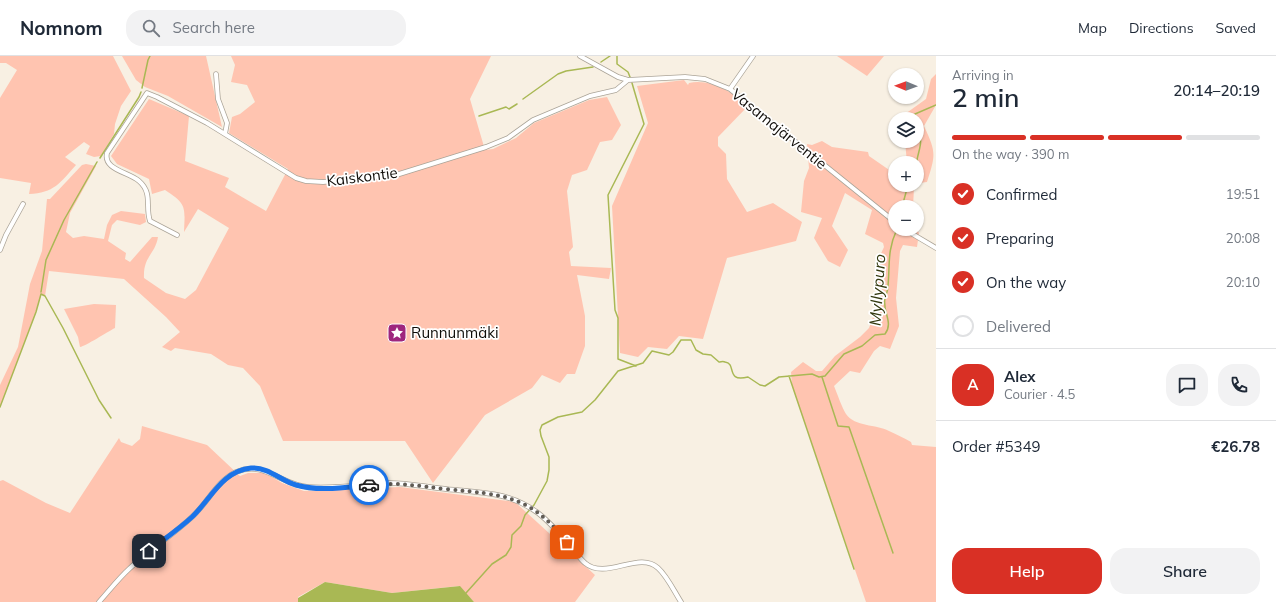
<!DOCTYPE html>
<html lang="en">
<head>
<meta charset="utf-8">
<style>
  :root { --surface:#fff; --page:#f2f2f3; --text:#1f2937; --muted:#747a83; --line:#e0e1e3; --accent:#d93025 }
  body { margin:0; font-family:Mulish,sans-serif; background:var(--page); color:var(--text); height:100vh; display:flex; flex-direction:column; font-size:15px; white-space:nowrap }
  * { box-sizing:border-box; margin:0 }
  p { font-size:13px; color:var(--muted) }
  .icon { flex:none; width:22px; height:22px; fill:none; stroke:currentColor; stroke-width:2; stroke-linecap:round; stroke-linejoin:round }
  .map { position:relative; flex:1; overflow:hidden }
  .drawer { display:flex; flex-direction:column; background:var(--surface); width:340px }
  .drawer>* { flex:none }
  .needle { width:26px; rotate:271deg }
  .tools { position:absolute; left:888px; top:12px; display:grid; gap:8px }
  .tools a { display:grid; place-items:center; width:36px; height:36px; border-radius:50%; background:var(--surface); box-shadow:0 1px 3px #0004; font-size:20px }
  .pin { position:absolute; display:grid; place-items:center; width:34px; height:34px; color:#fff; margin:-17px; border-radius:8px; box-shadow:0 2px 6px #0006 }
  .courier { position:absolute; display:grid; place-items:center; width:40px; height:40px; margin:-20px; border:3px solid #1a73e8; border-radius:50%; background:#fff; color:#222; box-shadow:0 1px 5px #0007 }
  .head em { font-style:normal; font-weight:600 }
  .head div { display:flex; flex-direction:column-reverse }
  .head { display:flex; align-items:center; justify-content:space-between; height:68px; padding:0 16px }
  h1 { font-size:26px; font-weight:600; line-height:30px }
  .bar { display:grid; grid-template-columns:repeat(4,1fr); gap:6px 4px; align-content:center; height:48px; padding:0 16px }
  .bar i { height:5px; border-radius:3px; background:var(--line) }
  .bar .on { background:var(--accent) }
  .bar p { grid-column:span 4 }
  .line { display:flex; align-items:center; gap:10px; padding:0 16px; border-top:1px solid var(--line) }
  .line div { flex:1 }
  .round { display:grid; place-items:center; flex:none; width:42px; height:42px; border-radius:16px; background:var(--page) }
  ol { padding:0 16px; list-style:none }
  li { display:flex; align-items:center; gap:12px; height:44px }
  li p { margin-inline-start:auto }
  li .icon { padding:4px; border-radius:50%; background:var(--accent); color:#fff; stroke-width:4 }
  li:last-child { color:var(--muted) }
  li i { width:22px; height:22px; border:2px solid var(--line); border-radius:50% }
  .action { display:flex; gap:8px; margin-top:auto; padding:8px 16px }
  .action a { flex:1; height:46px; border-radius:16px; background:var(--accent); color:#fff; font-size:16px; font-weight:600; line-height:46px; text-align:center }
  .action a+a { background:var(--page); color:var(--text) }
  header { display:flex; align-items:center; gap:24px; box-sizing:border-box; height:56px; padding:0 20px; background:var(--surface); border-bottom:1px solid var(--line) }
  header strong { font-size:19px }
  nav { display:flex; gap:22px; margin-inline-start:auto; font-size:14px }
  .search { width:280px; height:36px; background:var(--page); display:flex; align-items:center; gap:10px; box-sizing:border-box; padding:0 14px; border-radius:16px; color:var(--muted); font-size:15px }
  main { display:flex; flex:1; min-height:0 }
  .map>svg:first-child { display:block }
</style>
</head>
<body>
<header>
<strong>Nomnom</strong>
<div class="search"><svg class="icon" aria-label="search" viewBox="0 0 24 24"><circle cx="10" cy="10" r="6"/><path d="M15 15l6 6"/></svg>Search here</div>
<nav><a>Map</a><a>Directions</a><a>Saved</a></nav>
</header>
<main>
<div class="map">
<svg width="936" height="546" viewBox="0 0 936 546">
  <rect width="100%" height="100%" fill="#f8f0e3"/>
  <path fill="#ffc4b0" d="M 0,0 L 113,0 L 131,35 L 121,50 L 115,68 L 114,78 L 101,100 L 94,101 L 86,98 L 90,90 L 84,86 L 65,101 L 76,109 C 60,127 54,137 29,138 L 31,127 L 0,122 L 0,42 L 17,14 L 6,7 L 0,7 Z
    M 122,0 L 206,0 L 222,71 L 168,40 L 145,31 L 136,24 Z
    M 231,0 L 491,0 L 470,43 L 485,94 L 493,93 L 516,82 L 534,67 L 589,44 L 607,41 L 621,69 L 612,84 L 600,86 L 587,114 L 572,119 L 567,135 L 573,191 L 569,196 L 571,210 L 611,212 L 609,223 L 577,219 L 585,260 L 585,290 L 575,318 L 567,318 L 560,327 L 542,319 L 532,332 L 485,359 L 433,427 L 405,385 L 283,385 L 260,330 L 243,312 L 228,309 L 211,298 L 175,292 L 171,295 L 162,291 L 180,276 L 166,261 L 124,223 L 49,215 L 45,240 L 41,239 L 36,256 L 0,351 L 0,329 L 18,291 L 30,228 L 42,195 L 47,143 L 50,143 L 82,109 L 86,108 L 96,110 L 70,157 L 66,176 L 73,182 L 84,180 L 104,183 L 107,169 L 112,159 L 121,155 L 145,158 L 146,166 L 140,169 L 117,164 L 112,169 L 108,185 L 126,197 L 125,203 L 130,206 L 152,181 L 158,181 C 155,199 143,200 144,222 L 166,237 L 185,243 L 196,234 L 229,172 L 198,153 L 184,176 C 185,151 187,148 165,134 L 152,138 L 149,123 L 117,108 L 111,100 L 149,43 L 189,60 L 185,105 L 229,122 L 225,131 L 266,155 L 288,113 L 229,77 L 232,61 L 240,58 L 255,46 L 247,29 L 231,26 L 235,9 Z
    M 837,0 L 884,0 L 867,20 Z
    M 936,18 L 936,49 L 924,70 C 936,96 936,98 927,126 L 919,127 L 914,132 L 913,151 L 895,151 L 895,173 L 916,173 L 919,177 L 917,191 L 903,189 L 900,195 L 896,242 L 899,270 L 890,293 L 880,290 L 874,295 L 860,317 L 850,315 L 834,330 C 837,337 842,352 846,358 C 855,371 876,368 889,375 C 896,378 904,382 911,386 L 912,389 L 936,391 L 936,546 L 866,546 L 792,330 L 791,316 L 803,306 L 816,315 L 822,315 L 835,300 L 860,281 L 869,272 L 877,250 L 878,204 L 884,191 L 883,187 L 865,178 L 872,154 L 845,137 L 832,170 L 848,194 L 840,211 L 828,205 L 814,182 L 822,162 L 801,156 L 804,125 L 809,112 L 807,88 L 812,89 L 822,85 L 832,91 L 868,96 L 869,100 L 895,118 L 895,129 L 917,129 L 917,107 L 907,107 L 905,85 L 917,85 L 917,63 L 905,63 L 905,58 L 926,43 L 931,23 Z
    M 684,24 L 688,29 L 689,27 C 711,22 732,37 749,49 L 718,81 L 718,90 L 726,98 L 727,123 L 747,156 L 773,147 L 802,166 L 796,185 L 727,202 L 703,283 L 679,280 L 667,293 L 648,291 L 638,301 L 620,297 L 612,150 L 648,67 L 637,30 Z
    M 94,248 L 116,249 L 115,272 C 107,276 86,290 80,291 L 78,281 L 64,253 Z
    M 142,370 L 207,389 L 240,420 L 248,417 L 265,417 L 282,427 L 304,435 L 400,431 L 515,446 L 595,519 L 575,546 L 474,546 L 459,530 L 392,537 L 325,526 L 298,541 L 298,546 L 0,546 L 0,425 L 3,424 L 46,447 L 70,457 L 119,382 L 121,386 L 132,390 L 140,383 Z"/>
  <path fill="#a9b854" d="M 325,526 L 392,537 L 460,530 L 474,546 L 298,546 L 298,542 Z"/>
  <g fill="none" stroke-linecap="round" stroke-linejoin="round">
    <path stroke="#a9b854" stroke-width="1.5" d="M 617,0 L 617,8 L 628,16 L 630,21
      M 601,6 L 610,0
      M 632,27 L 644,68 L 608,139 L 615,254 L 618,262 L 618,303 L 636,310
      M 142,32 L 148,4 L 150,0
      M 523,43 L 558,18 L 566,15 L 593,11
      M 479,60 L 506,51 L 509,53 L 517,48
      M 915,63 L 915,58 L 936,49
      M 917,73 C 924,86 919,92 917,104 C 917,107 919,110 919,113 L 917,115
      M 100,102 L 139,41 L 141,36
      M 902,151 L 908,129
      M 41,236 L 46,204 L 64,164 L 97,106
      M 41,238 L 45,240 L 63,272 L 99,344 L 111,362
      M 789,320 L 854,513
      M 822,321 L 838,370 L 849,371 L 893,497
      M 0,351 L 36,256 L 41,238
      M 466,537 L 492,508 L 506,499 L 511,491 L 512,479 L 521,470 L 525,459 L 534,449 L 547,425 L 549,414 L 549,401 L 541,380 L 540,374 L 542,369 L 558,361 L 582,356 L 595,344 L 618,315 L 643,307 L 652,295 L 669,299 L 673,296 L 681,284 L 691,284 L 696,294 L 703,298 L 711,299 L 719,306 C 721,306 723,305 725,306 C 737,307 725,327 748,321 L 760,329 L 765,330 L 779,321 L 812,318 L 819,321 L 825,320 L 844,298 L 862,290 L 875,279 L 885,278 C 894,266 882,256 885,242 C 886,238 888,235 888,230 C 890,208 887,195 897,173"/>
    <g stroke="#aba498" stroke-width="5.5">
      <path id="street" d="M 580,0 L 618,21 L 628,24 L 685,21 L 705,23 L 730,33 L 895,166
        M 216,18 L 218,43 L 227,67 L 225,78
        M 730,33 L 753,0
        M 904,173 L 936,192
        M 177,179 L 150,165 C 145,151 153,137 139,125 C 129,116 103,114 107,97 L 147,37 L 157,41 L 207,67 L 296,122 L 306,125 L 323,126 L 396,119 L 486,91 L 508,82 L 533,64 L 590,40 L 616,34 L 628,24
        M 0,194 L 6,179 L 23,148
        M 99,546 C 109,535 118,523 129,513 C 149,494 173,479 193,460 C 208,446 217,425 236,416 C 264,404 281,429 308,431 C 333,433 359,429 384,427 C 405,426 425,431 446,433 C 481,437 508,435 538,457 C 551,467 561,479 571,491 C 576,496 580,503 585,507 C 606,525 639,494 658,512 C 667,520 674,535 681,546"/>
    </g>
    <use href="#street" stroke="#fff" stroke-width="4"/>
  </g>
  <g fill="none" stroke-linecap="round" stroke-linejoin="round">
    <path stroke="#615c55" stroke-width="4" stroke-dasharray="0 7.2" d="M 369,429 C 398,426 418,430 446,433 C 504,439 528,438 567,486"/>
    <path stroke="#1a73e8" stroke-width="5" d="M 149,495 C 163,484 179,473 192,461 C 211,443 222,415 251,412 C 269,411 281,425 296,429 C 319,436 347,431 369,429"/>
  </g>
  <defs>
    <g id="sight-square" transform="scale(1)"><rect x="-9" y="-9" width="18" height="18" rx="4" fill="#9e267e" stroke="#fff"/><path d="M0-6L1.8-2.2L6-1.7L2.9 1.2L3.7 5.4L0 3.3L-3.7 5.4L-2.9 1.2L-6-1.7L-1.8-2.2Z" fill="#fff"/></g>
  </defs>
  <g fill-rule="evenodd">
    <use href="#sight-square" x="397" y="277"/>
  </g>
  <g text-anchor="middle" stroke-width="3.5" stroke-linejoin="round" paint-order="stroke">
    <g font-size="15" fill="#0f0c08" stroke="#fff">
      <text transform="translate(779 73) rotate(39)" y="5">Vasamajärventie</text>
      <text transform="translate(362 121) rotate(-7)" y="5">Kaiskontie</text>
    </g>
    <g font-size="15" fill="#0f0c08" stroke="#fff" text-anchor="start">
      <text x="411" y="282">Runnunmäki</text>
    </g>
    <g font-size="16" font-style="italic" fill="#33390f" stroke="#fff">
      <text transform="translate(877 234) rotate(-86)" y="6">Myllypuro</text>
    </g>
  </g>
</svg>
<div class="tools">
<a><svg class="needle" viewBox="-14 -14 28 28"><path d="M0-13l5 13h-10z" fill="#e53935"/><path d="M0 13l5-13h-10z" fill="#747a83"/></svg></a>
<a><svg class="icon" aria-label="layers" viewBox="0 0 24 24"><path d="M12 4l9 5-9 5-9-5zM3 14l9 5 9-5"/></svg></a>
<a>+</a>
<a>−</a>
</div>
<div class="pin" style="left:567px;top:486px;background:#ea580c"><svg class="icon" aria-label="bag" viewBox="0 0 24 24"><path d="M5 8h14l-1 12H6zM9 8a3 3 0 0 1 6 0"/></svg></div>
<div class="pin" style="left:149px;top:495px;background:#1f2937"><svg class="icon" aria-label="home" viewBox="0 0 24 24"><path d="M3 11l9-7 9 7M6 9v11h12V9"/></svg></div>
<div class="courier" style="left:369px;top:429px"><svg class="icon" aria-label="car" viewBox="0 0 24 24"><path d="M5 17H2v-5l4-1 3-4h7l3 4 3 1v5h-3M9 17h6M6 11h13"/><circle cx="7" cy="17" r="2"/><circle cx="17" cy="17" r="2"/></svg></div>
</div>
<section class="drawer">
<div class="head"><div><h1>2 min</h1><p>Arriving in</p></div><em>20:14–20:19</em></div>
<div class="bar"><i class="on"></i><i class="on"></i><i class="on"></i><i></i><p>On the way · 390 m</p></div>
<ol>
<li><svg class="icon" aria-label="check" viewBox="0 0 24 24"><path d="M5 12l5 5 9-10"/></svg>Confirmed<p>19:51</p></li>
<li><svg class="icon" aria-label="check" viewBox="0 0 24 24"><path d="M5 12l5 5 9-10"/></svg>Preparing<p>20:08</p></li>
<li><svg class="icon" aria-label="check" viewBox="0 0 24 24"><path d="M5 12l5 5 9-10"/></svg>On the way<p>20:10</p></li>
<li><i></i>Delivered</li>
</ol>
<div class="line" style="height:72px"><b class="round" style="background:var(--accent);color:#fff">A</b><div><b>Alex</b><p>Courier · 4.5</p></div><a class="round"><svg class="icon" aria-label="chat" viewBox="0 0 24 24"><path d="M4 5h16v11H9l-5 4z"/></svg></a><a class="round"><svg class="icon" aria-label="phone" viewBox="0 0 24 24"><path d="M5 4h4l2 5-3 2q2 4 5 5l2-3 5 2v4C11 20 4 13 5 4z"/></svg></a></div>
<div class="line" style="height:52px"><div>Order #5349</div><b>€26.78</b></div>
<div class="action"><a>Help</a><a>Share</a></div>
</section>
</main>
</body>
</html>
